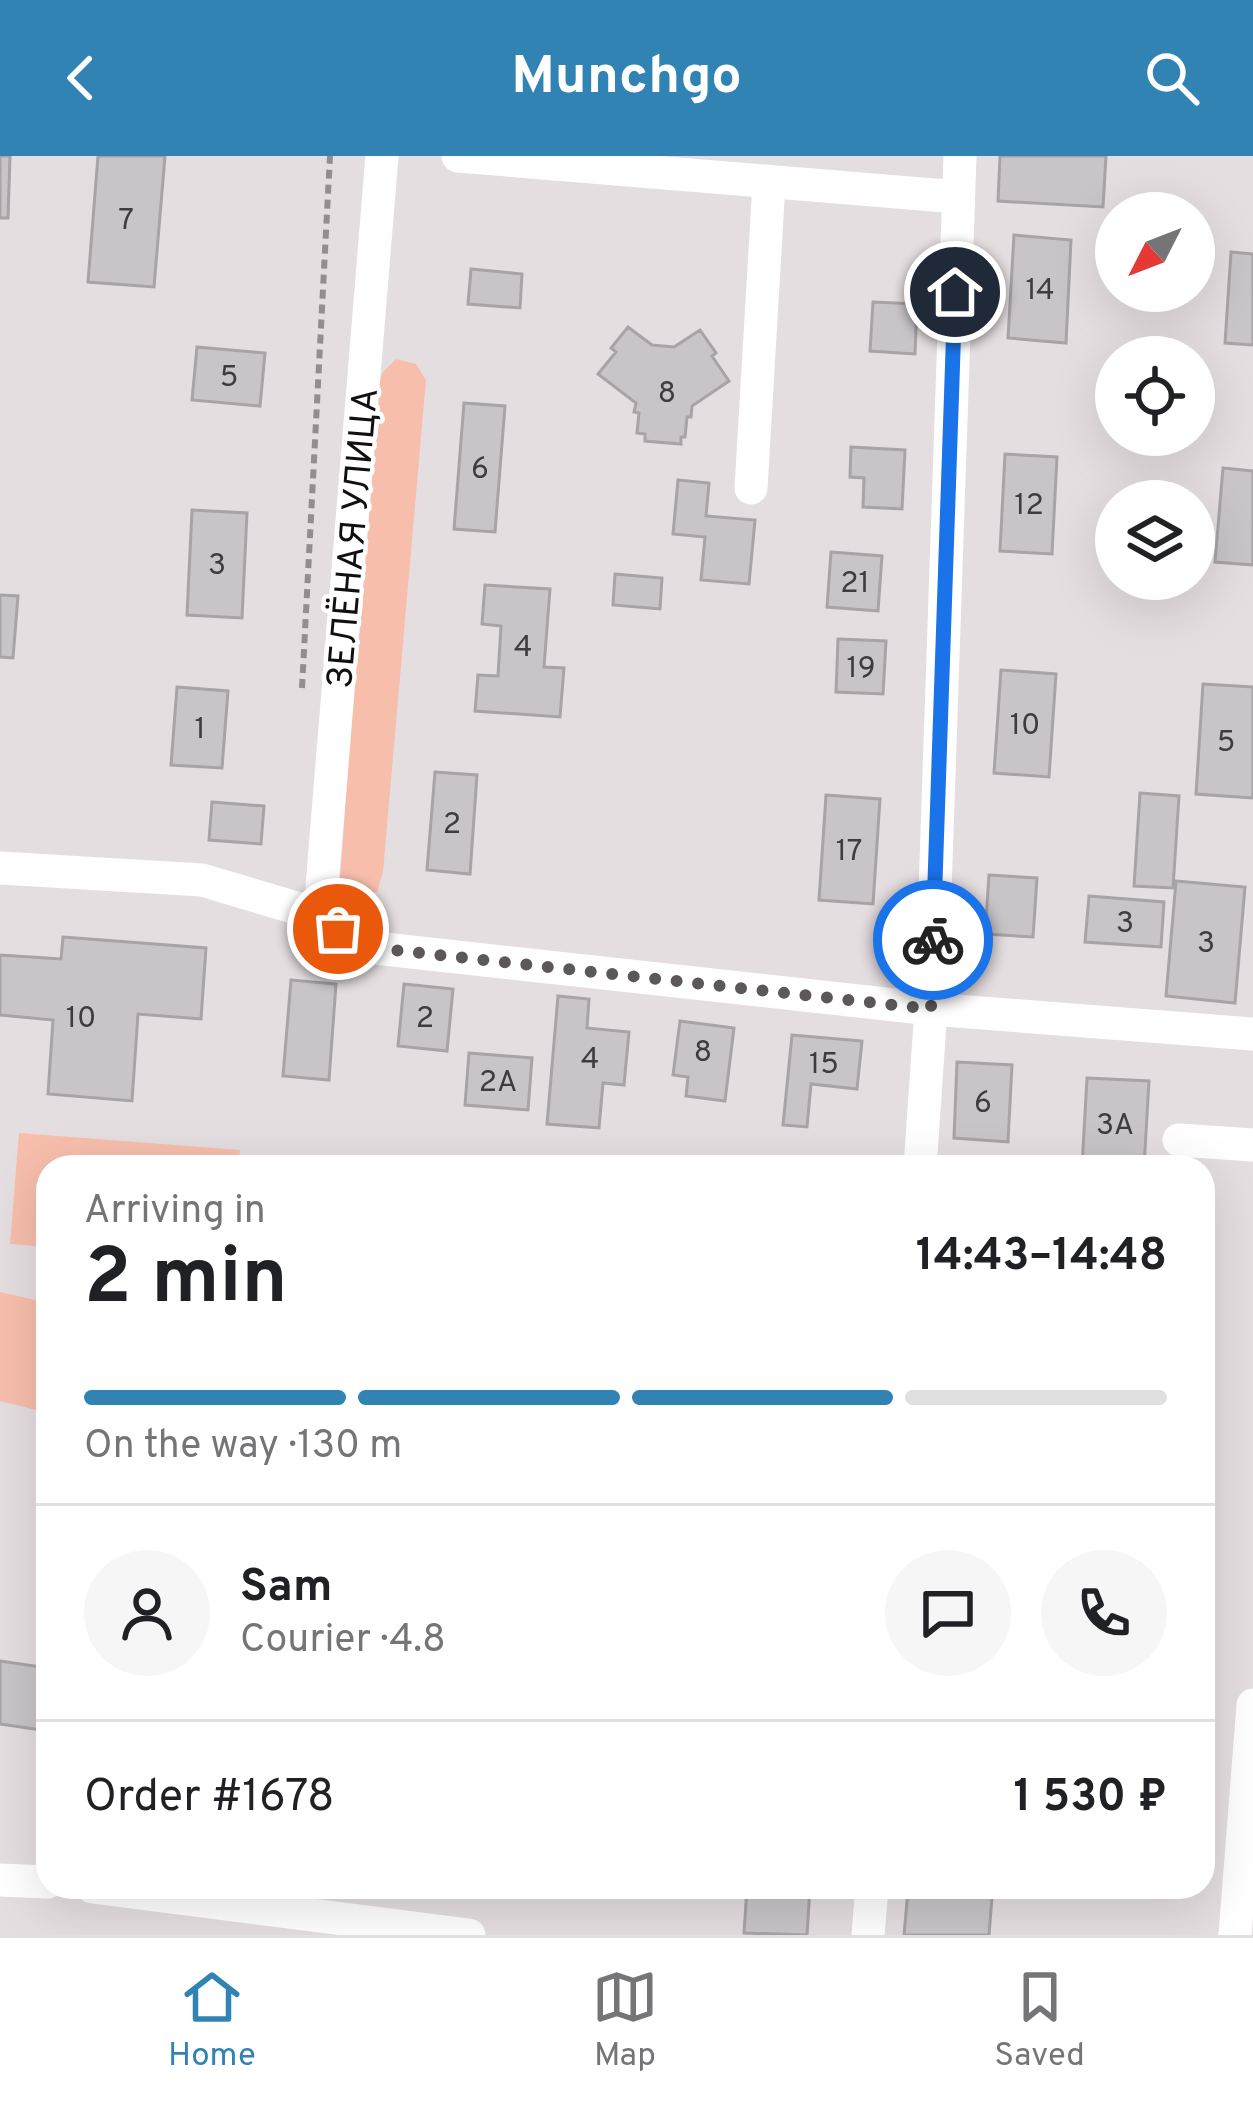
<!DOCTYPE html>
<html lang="en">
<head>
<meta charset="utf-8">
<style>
  :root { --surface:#fff; --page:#f6f6f6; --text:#202124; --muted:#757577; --line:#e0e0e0; --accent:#3183b4 }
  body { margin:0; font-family:Overpass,sans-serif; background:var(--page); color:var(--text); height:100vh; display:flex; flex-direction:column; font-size:45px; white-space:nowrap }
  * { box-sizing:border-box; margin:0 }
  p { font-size:39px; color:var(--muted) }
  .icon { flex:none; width:66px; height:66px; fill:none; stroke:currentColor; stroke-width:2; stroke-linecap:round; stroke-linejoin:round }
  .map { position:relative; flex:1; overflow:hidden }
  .details { position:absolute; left:36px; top:999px; width:1179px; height:744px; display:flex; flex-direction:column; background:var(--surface); border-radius:36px; box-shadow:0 12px 48px #0002 }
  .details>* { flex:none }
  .needle { width:78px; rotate:228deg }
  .tools { position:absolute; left:1095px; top:36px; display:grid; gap:24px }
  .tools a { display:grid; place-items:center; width:120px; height:120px; border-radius:50%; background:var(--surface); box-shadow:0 12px 48px #0002; font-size:60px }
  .pin { position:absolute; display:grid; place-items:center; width:102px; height:102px; color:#fff; margin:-51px; border:6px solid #fff; border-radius:50%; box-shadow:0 3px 12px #0007 }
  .courier { position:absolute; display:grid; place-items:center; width:120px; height:120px; margin:-60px; border:9px solid #1a73e8; border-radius:50%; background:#fff; color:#222; box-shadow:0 3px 15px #0007 }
  .headline em { font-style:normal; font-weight:700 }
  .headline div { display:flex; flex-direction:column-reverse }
  .headline { display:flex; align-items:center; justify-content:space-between; height:204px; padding:0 48px }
  h1 { font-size:78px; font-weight:700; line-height:90px }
  .bar { display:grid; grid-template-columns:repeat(4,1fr); gap:18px 12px; align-content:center; height:144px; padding:0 48px }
  .bar i { height:15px; border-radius:9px; background:var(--line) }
  .bar .active { background:var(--accent) }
  .bar p { grid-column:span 4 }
  .line { display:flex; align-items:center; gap:30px; padding:0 48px; border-top:3px solid var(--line) }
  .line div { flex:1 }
  .round { display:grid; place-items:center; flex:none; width:126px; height:126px; border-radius:63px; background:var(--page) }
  header { display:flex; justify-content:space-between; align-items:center; height:156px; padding:0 48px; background:var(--accent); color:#fff; font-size:54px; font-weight:700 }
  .dock { display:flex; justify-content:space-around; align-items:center; height:168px; border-top:3px solid var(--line); background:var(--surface); font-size:33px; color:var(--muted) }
  .dock a { display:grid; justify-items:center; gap:6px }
  .dock .active { color:var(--accent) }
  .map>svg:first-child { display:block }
</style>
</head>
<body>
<header><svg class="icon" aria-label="back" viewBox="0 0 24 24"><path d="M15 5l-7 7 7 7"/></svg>Munchgo<svg class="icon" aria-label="search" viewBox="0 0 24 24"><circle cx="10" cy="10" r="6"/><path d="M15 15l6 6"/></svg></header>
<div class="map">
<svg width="1253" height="1779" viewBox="0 0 1253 1779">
  <rect width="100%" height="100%" fill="#e5dee1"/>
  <path fill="#f7beac" d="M 396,203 L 416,208 L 426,224 L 383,716 L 377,736 L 356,737 L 340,724 L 375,239 L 382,217 Z
    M 19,977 L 240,994 L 238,1011 L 48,1011 L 48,1091 L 10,1088 Z
    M 0,1136 L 48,1147 L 48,1257 L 0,1245 Z"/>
  <path fill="#c8c4c8" stroke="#a7a3a6" stroke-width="3" d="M 0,0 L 10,0 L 8,62 L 0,62 Z
    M 98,0 L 165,0 L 154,131 L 88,126 Z
    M 1000,0 L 1106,0 L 1103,51 L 998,45 Z
    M 1014,79 L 1071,84 L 1066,187 L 1008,182 Z
    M 1231,96 L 1253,98 L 1253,189 L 1225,187 Z
    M 471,113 L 522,118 L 520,152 L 468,148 Z
    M 873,146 L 917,148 L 915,198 L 870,195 Z
    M 628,171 L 652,189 L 674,191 L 700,174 L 716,197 L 712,200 L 729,225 L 692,250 L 691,261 L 687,261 L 685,281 L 681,281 L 681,288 L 645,285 L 645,278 L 637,277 L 639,257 L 634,256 L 636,247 L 598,218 L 616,196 L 611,192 Z
    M 197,191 L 265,197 L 260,250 L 192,244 Z
    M 464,247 L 505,250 L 495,376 L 454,373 Z
    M 851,291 L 905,294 L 902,353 L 863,351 L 864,322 L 850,321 Z
    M 1005,298 L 1057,301 L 1052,398 L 1000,395 Z
    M 1223,312 L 1253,315 L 1253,409 L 1215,406 Z
    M 678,324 L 709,327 L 706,360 L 755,364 L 749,428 L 701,424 L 705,381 L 673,378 Z
    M 192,354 L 247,357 L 242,462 L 187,459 Z
    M 831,396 L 882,400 L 878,455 L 827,451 Z
    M 615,418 L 662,422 L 660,453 L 613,449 Z
    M 485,429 L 550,433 L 544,511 L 564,512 L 560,561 L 475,555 L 478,519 L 498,520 L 501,470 L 482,468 Z
    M 0,439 L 18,440 L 13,502 L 0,501 Z
    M 838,483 L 886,485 L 883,538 L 836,536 Z
    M 1001,514 L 1056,518 L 1049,621 L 994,617 Z
    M 1203,528 L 1253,531 L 1253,642 L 1196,638 Z
    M 177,531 L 228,535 L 222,612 L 171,609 Z
    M 435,616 L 477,619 L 470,718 L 427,714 Z
    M 1140,637 L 1179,640 L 1173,732 L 1134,730 Z
    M 826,639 L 880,643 L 873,748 L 819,744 Z
    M 212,646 L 264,650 L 261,688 L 209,684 Z
    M 989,719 L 1037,722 L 1033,781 L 985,778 Z
    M 1176,725 L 1245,731 L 1235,847 L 1166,840 Z
    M 1089,740 L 1164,746 L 1161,791 L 1085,786 Z
    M 63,781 L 206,792 L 201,863 L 138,858 L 132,945 L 48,938 L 53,864 L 0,859 L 0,799 L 61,803 Z
    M 291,824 L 336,828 L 329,924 L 283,920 Z
    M 404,828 L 453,833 L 447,895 L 398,890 Z
    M 558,840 L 589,843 L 587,872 L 629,876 L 624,929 L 603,927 L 599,972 L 547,968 Z
    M 680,865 L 734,872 L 725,945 L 686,940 L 688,921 L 673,919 Z
    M 792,879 L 862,885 L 857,933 L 811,928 L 807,971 L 783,969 Z
    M 469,897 L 532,902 L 528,954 L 465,949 Z
    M 957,906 L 1012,909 L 1008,986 L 954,982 Z
    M 1087,922 L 1149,925 L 1144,1011 L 1082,1011 Z
    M 0,1505 L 48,1512 L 48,1575 L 0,1568 Z
    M 747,1731 L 810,1731 L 807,1779 L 744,1777 Z
    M 908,1734 L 992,1741 L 989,1779 L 904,1779 Z"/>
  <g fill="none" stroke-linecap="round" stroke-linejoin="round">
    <path stroke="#928d8f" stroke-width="6" stroke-dasharray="9 6" stroke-linecap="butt" d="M 302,532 L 330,0"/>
    <path stroke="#fff" stroke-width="33" d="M 382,0 L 322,730 C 325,763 342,784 375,792 L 931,853 L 1253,878
      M 458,0 L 958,41
      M 751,332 L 769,27
      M 0,712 L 202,724 L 330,762
      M 1179,984 L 1253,989
      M 920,1011 L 931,853 L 960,0
      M 0,1724 L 48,1726
      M 92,1731 L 469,1779
      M 868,1779 L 872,1731
      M 1235,1779 L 1253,1549"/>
  </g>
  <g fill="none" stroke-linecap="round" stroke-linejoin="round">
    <path stroke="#5c5759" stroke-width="12" stroke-dasharray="0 21.6" d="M 338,773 L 362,789 L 375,792 L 931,853 L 933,784"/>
    <path stroke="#1a73e8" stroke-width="15" d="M 933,784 L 955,136"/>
  </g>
  <g text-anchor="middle" stroke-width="9" stroke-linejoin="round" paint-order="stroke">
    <g font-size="30" fill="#403c3e">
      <text x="126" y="73">7</text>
      <text x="1040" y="143">14</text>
      <text x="229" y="230">5</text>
      <text x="667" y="246">8</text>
      <text x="480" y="322">6</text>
      <text x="1029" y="358">12</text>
      <text x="217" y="418">3</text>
      <text x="855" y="436">21</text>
      <text x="523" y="500">4</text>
      <text x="861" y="521">19</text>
      <text x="1025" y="578">10</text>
      <text x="200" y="582">1</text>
      <text x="1226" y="595">5</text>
      <text x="452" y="677">2</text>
      <text x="849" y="704">17</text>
      <text x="1125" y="776">3</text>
      <text x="1206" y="796">3</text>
      <text x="81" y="871">10</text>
      <text x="425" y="871">2</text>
      <text x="703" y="905">8</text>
      <text x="590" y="912">4</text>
      <text x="824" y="917">15</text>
      <text x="498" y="935">2А</text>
      <text x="983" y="956">6</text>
      <text x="1115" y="978">3А</text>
    </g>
    <g font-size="36" fill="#120f10" stroke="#fff">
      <text transform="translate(351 382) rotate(-85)" y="13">ЗЕЛЁНАЯ УЛИЦА</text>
    </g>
  </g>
</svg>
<div class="tools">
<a><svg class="needle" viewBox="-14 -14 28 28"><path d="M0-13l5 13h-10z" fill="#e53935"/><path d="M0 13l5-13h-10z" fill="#757577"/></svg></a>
<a><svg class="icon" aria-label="locate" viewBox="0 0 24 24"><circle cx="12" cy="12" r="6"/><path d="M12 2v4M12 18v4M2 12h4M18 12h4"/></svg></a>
<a><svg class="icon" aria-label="layers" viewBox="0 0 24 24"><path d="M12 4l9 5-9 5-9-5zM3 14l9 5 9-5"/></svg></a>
</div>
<div class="pin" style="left:338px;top:773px;background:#ea580c"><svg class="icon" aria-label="bag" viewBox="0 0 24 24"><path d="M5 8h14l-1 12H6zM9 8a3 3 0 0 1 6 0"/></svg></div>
<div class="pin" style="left:955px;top:136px;background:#1f2937"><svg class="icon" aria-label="home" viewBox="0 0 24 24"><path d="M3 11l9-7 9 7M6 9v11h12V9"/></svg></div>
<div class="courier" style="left:933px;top:784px"><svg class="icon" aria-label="bike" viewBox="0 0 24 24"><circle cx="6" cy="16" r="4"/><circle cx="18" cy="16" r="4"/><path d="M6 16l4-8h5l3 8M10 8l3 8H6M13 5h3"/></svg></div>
<section class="details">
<div class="headline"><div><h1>2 min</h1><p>Arriving in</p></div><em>14:43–14:48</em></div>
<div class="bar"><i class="active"></i><i class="active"></i><i class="active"></i><i></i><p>On the way · 130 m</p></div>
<div class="line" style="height:216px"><a class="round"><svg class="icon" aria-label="person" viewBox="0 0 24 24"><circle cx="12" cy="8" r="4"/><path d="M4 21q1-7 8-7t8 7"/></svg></a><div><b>Sam</b><p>Courier · 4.8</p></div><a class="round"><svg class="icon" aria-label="chat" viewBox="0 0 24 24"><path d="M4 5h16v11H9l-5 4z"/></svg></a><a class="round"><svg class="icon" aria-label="phone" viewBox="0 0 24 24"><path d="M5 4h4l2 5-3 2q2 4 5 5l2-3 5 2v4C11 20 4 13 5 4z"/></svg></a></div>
<div class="line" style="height:156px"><div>Order #1678</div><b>1 530 ₽</b></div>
</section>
</div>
<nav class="dock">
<a class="active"><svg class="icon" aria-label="home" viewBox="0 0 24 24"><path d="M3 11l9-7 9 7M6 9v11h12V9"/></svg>Home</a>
<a><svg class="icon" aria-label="map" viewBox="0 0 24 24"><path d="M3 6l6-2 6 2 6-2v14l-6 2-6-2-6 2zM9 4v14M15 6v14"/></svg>Map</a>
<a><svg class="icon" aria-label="saved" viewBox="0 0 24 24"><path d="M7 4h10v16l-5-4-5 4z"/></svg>Saved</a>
</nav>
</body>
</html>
